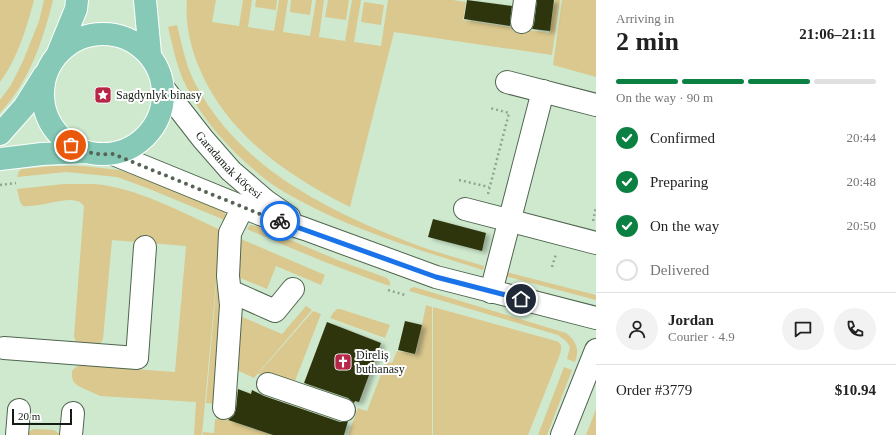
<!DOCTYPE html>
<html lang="en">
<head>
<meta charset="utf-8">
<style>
  :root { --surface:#fff; --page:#f2f2f2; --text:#222; --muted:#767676; --line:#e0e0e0; --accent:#0b8043 }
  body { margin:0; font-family:Georgia,serif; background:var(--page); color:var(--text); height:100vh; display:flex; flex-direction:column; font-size:15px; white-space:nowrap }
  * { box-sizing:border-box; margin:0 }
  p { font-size:13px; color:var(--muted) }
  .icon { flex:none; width:22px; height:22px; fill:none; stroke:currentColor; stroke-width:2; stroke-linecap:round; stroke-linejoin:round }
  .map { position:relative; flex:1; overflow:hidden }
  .details { display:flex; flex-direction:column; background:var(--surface); width:300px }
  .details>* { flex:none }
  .scale { position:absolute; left:12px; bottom:10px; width:60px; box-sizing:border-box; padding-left:4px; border:2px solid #131d13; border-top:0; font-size:11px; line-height:14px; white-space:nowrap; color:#131d13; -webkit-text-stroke:3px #fff; paint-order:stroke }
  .pin { position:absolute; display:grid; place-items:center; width:34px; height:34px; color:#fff; margin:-17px; border:2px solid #fff; border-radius:50%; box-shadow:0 1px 4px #0007 }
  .courier { position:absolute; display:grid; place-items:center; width:40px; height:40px; margin:-20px; border:3px solid #1a73e8; border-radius:50%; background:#fff; color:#222; box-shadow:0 1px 5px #0007 }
  .head em { font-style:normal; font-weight:600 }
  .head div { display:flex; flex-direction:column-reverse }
  .head { display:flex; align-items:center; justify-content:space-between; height:68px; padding:0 20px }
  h1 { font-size:26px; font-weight:600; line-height:30px }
  .bar { display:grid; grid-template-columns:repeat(4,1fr); gap:6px 4px; align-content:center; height:48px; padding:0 20px }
  .bar i { height:5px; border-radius:3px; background:var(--line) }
  .bar .on { background:var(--accent) }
  .bar p { grid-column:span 4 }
  .line { display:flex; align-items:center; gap:10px; padding:0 20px; border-top:1px solid var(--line) }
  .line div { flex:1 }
  .round { display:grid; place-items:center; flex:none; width:42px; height:42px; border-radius:21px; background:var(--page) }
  ol { padding:0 20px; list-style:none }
  li { display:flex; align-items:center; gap:12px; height:44px }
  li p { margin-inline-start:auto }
  li .icon { padding:4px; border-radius:50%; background:var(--accent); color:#fff; stroke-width:4 }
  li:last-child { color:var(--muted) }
  li i { width:22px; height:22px; border:2px solid var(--line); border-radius:50% }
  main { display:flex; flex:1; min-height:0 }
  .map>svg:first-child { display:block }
</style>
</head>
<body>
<main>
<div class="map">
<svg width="596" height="435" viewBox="0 0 596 435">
  <defs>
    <filter id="shadow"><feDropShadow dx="4.5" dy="2.5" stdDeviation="2" flood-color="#0004"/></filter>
  </defs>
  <rect width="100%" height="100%" fill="#cfe9ce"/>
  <path fill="#dac88e" d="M 0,0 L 34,0 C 27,27 17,60 0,82 Z
    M 44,0 L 53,0 C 43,41 29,82 0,113 L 0,100 L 11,85 L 23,61 L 39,21 Z
    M 187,0 L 216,0 L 212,22 L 239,26 L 243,0 L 252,0 L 248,27 L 274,31 L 279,0 L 288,0 L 283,32 L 310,36 L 316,0 L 324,0 L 319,37 L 345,41 L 352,0 L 361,0 L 354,42 L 381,46 L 388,0 L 453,0 L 466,2 L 463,20 L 549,33 L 555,0 L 560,0 L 552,55 L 394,32 L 350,207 C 287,176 225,133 198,65 C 190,44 185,23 187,0 Z
    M 256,0 L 277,0 L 276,10 L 255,7 Z
    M 291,0 L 312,0 L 310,15 L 290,12 Z
    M 328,0 L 349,0 L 346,20 L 325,17 Z
    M 562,0 L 596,0 L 596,77 L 553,65 Z
    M 364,2 L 384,5 L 381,25 L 361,22 Z
    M 177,25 C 182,45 186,67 196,85 C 239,166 324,209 406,241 C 431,251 458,258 484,266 L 483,270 C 428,253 373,236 320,211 C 302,202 282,192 265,179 C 234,154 205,124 187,88 C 177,69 173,47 168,27 Z
    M 52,166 L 83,166 L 119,170 L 150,181 L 225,212 L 227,221 L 147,188 L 117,177 L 66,172 L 17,177 L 19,171 L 22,169 Z
    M 64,184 C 74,184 84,184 94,184 C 136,187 183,213 221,230 L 202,435 L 194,435 L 196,402 L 100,396 L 78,386 L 73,381 L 72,376 L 72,371 L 76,367 L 81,365 L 175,372 L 186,246 L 112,240 L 103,339 L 100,344 L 90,347 L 76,342 L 74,336 L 84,206 C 82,204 80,201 76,201 C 65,197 39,208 23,206 L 20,202 L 17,189 Z
    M 250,225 L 257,226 L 340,261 L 387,278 L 390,282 L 390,286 C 341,269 294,250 247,229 Z
    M 241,239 L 325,275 L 321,285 L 276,266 L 267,289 L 238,277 L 237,249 Z
    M 506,272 L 596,295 L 596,300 L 505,276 Z
    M 217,278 L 223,300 L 215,404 L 206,403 Z
    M 414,287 L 566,333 C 576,340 580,350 575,362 L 567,359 L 570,347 L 566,341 L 558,335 L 409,291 L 411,288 Z
    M 426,305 L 432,307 L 432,435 L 348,435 L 358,408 L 367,411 L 386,361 L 392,363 L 397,351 L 416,354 Z
    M 306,306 L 312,310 L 254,378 L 235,369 L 240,316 L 282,334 Z
    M 433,307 L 556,341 C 564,344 561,351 559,357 L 528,435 L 433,435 Z
    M 337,309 L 340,309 L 390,325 L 385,338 L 330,318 L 333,313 Z
    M 313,311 L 321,314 L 293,386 L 258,374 Z
    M 564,367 L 572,370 L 547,435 L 538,435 Z
    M 596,409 L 596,435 L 586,435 Z
    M 215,419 L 227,420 L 272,435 L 203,435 L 203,432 L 214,433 Z
    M 34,429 L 54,430 L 61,435 L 27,435 L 30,431 Z"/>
  <path fill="#2f360e" filter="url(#shadow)" d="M 467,0 L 512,6 L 510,20 L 510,26 L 464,19 Z
    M 537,0 L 554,0 L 550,31 L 532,29 L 534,24 Z
    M 433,219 L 486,233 L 482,251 L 428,237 Z
    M 405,321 L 422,325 L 415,354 L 398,350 Z
    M 327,322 L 381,343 L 359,402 L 355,401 L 354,403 L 348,398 L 304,383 Z
    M 238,389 L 251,394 L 252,390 L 264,396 L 340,422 L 348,421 L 344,435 L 273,435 L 228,420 L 234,415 L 236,409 Z"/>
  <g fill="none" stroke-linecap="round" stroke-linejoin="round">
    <g stroke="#4e654e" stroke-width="24">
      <g id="minor">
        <path d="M 522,22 L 525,0"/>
        <path d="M 507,82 L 596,105"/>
        <path id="s1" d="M 164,89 L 203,139 L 231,171 L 266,201 L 289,217"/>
        <path d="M 113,154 L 260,214 L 305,229 L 436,277 L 596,318"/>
        <path d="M 465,209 L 596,243"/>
        <path d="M 230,291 L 275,311 L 293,289"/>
        <path d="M 491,292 L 543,91"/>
        <path d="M 4,348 L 137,358 L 145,247"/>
        <path d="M 268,384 L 344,410"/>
        <path d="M 224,408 L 231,305 L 228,276 L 230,233 L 243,207"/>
        <path d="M 17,435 L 19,410"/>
        <path d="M 71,435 L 73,413"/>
        <path d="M 562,435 L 596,350"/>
      </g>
    </g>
    <g stroke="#fff" stroke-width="24">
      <path id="major" d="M 145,0 L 150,54
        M43 94a60 60 0 1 1 120 0a60 60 0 1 1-120 0Z
        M 58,53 L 76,9 L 77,0
        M 0,134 L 24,107 L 44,75
        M 0,159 L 42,154 L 86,152"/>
    </g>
    <path stroke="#8fa38e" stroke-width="2.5" stroke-dasharray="2 3" stroke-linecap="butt" d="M 459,180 L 489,187
      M 0,185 L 16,183
      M 488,194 L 509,113 L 490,108
      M 593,221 L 596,207
      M 552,267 L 556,254
      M 388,290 L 405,295"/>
    <use href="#minor" stroke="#fff" stroke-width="22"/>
    <use href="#major" stroke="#85c9b6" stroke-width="22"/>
  </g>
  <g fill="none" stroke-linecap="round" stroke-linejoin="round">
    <path stroke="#556454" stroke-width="4" stroke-dasharray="0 7.2" d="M 71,145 C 87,153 95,155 113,154 L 260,214 L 280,221"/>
    <path stroke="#1a73e8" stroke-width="5" d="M 280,221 L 436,277 L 521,299"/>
  </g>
  <defs>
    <g id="sight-square" transform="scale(0.9)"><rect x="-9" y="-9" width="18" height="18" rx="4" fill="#b72646" stroke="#fff"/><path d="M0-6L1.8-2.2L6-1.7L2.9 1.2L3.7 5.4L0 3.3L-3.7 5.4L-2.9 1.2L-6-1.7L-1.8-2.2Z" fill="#fff"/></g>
    <g id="church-square" transform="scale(0.9)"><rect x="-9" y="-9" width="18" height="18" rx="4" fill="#b72646" stroke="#fff"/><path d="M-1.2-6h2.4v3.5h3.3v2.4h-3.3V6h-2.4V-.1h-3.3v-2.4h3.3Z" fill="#fff"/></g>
  </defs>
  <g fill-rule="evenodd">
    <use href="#sight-square" x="103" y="95"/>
    <use href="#church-square" x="343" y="362"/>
  </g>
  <g text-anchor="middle" stroke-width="4" stroke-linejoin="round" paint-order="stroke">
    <g font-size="12" fill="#131d13" stroke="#fff" text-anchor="start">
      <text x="116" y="99">Sagdynlyk binasy</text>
      <text x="356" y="359">Direliş<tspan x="356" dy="14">buthanasy</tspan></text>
    </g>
    <g font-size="12" fill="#131d13" stroke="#fff">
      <text dy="4" stroke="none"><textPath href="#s1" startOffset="100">Garadamak köçesi</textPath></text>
    </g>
  </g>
</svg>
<div class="scale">20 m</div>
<div class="pin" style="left:71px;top:145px;background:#ea580c"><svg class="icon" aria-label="bag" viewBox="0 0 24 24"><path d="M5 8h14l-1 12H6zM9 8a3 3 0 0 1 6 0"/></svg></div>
<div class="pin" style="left:521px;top:299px;background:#1f2937"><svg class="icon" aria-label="home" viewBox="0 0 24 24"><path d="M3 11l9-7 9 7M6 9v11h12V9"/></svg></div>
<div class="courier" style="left:280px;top:221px"><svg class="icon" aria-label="bike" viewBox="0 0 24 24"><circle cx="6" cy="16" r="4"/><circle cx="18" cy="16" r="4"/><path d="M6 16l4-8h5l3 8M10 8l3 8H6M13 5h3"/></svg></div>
</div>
<section class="details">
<div class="head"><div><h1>2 min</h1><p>Arriving in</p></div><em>21:06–21:11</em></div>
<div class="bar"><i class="on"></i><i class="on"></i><i class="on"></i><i></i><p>On the way · 90 m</p></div>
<ol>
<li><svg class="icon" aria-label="check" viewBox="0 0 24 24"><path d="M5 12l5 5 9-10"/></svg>Confirmed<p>20:44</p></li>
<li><svg class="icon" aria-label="check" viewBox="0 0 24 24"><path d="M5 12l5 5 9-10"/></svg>Preparing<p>20:48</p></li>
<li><svg class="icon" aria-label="check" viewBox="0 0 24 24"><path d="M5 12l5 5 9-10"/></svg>On the way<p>20:50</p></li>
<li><i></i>Delivered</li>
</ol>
<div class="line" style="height:72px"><a class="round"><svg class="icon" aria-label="person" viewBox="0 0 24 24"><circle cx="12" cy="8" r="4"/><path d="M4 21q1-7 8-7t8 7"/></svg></a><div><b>Jordan</b><p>Courier · 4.9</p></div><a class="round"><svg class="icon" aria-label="chat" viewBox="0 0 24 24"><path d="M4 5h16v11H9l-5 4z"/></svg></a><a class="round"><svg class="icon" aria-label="phone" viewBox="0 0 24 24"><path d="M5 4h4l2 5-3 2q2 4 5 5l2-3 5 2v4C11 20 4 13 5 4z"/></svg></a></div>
<div class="line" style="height:52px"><div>Order #3779</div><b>$10.94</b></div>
</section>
</main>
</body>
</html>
